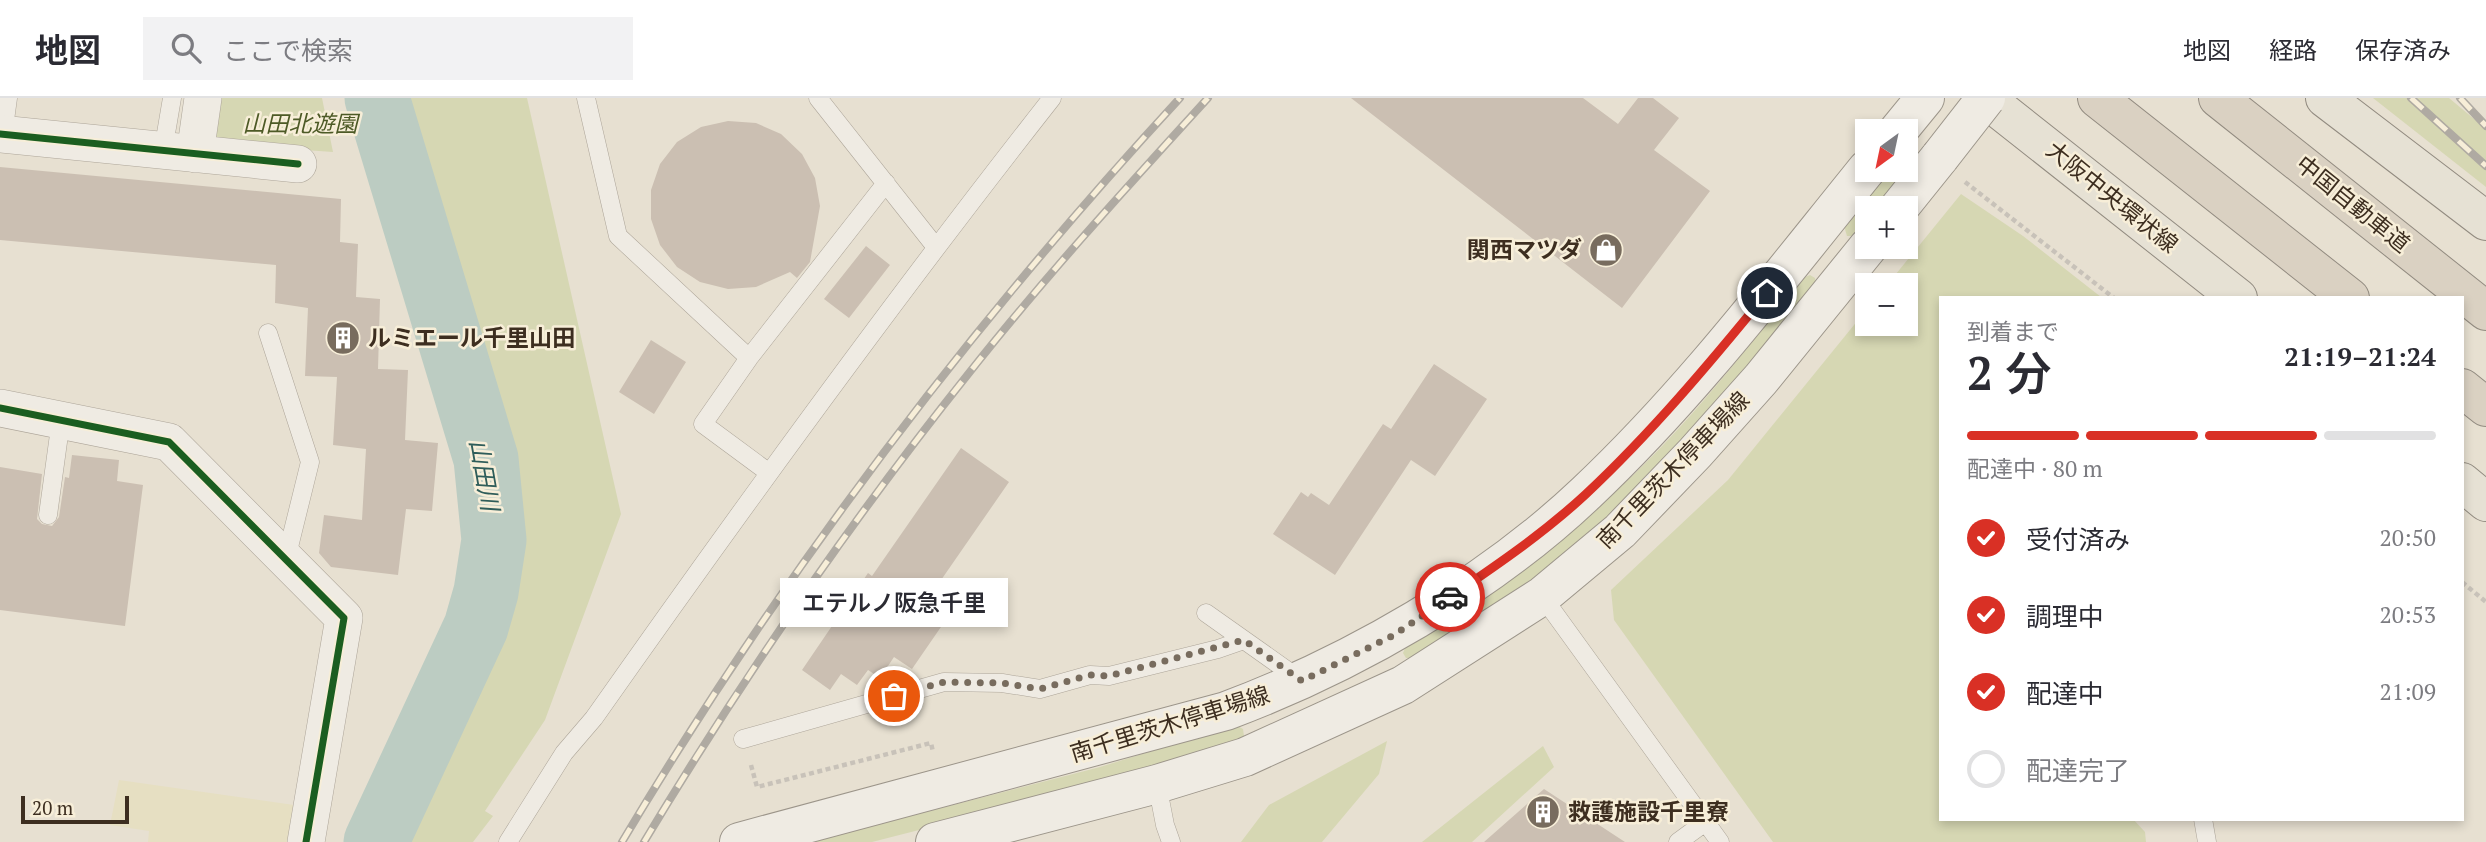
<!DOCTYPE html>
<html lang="ja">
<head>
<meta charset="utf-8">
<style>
  :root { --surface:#fff; --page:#f2f2f3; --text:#2b2b33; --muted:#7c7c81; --line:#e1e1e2; --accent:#d93025 }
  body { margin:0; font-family:"PT Serif","Noto Sans JP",serif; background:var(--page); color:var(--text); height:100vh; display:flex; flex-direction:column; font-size:26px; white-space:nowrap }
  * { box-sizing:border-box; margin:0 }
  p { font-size:23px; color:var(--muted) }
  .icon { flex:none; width:38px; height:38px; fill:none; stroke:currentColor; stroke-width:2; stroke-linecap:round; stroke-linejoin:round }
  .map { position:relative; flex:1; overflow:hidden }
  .drawer { position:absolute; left:1939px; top:198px; width:525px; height:525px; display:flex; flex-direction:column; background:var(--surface); border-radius:0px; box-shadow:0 4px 10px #0003 }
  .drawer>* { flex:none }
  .needle { width:46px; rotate:213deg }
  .tools { position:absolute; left:1855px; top:21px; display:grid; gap:14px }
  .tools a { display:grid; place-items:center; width:63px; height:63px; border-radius:0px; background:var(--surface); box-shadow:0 4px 10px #0003; font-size:35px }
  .scale { position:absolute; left:21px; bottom:18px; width:108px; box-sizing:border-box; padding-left:7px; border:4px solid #3d2e20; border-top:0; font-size:19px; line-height:24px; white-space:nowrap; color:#3d2e20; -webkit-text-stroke:5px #f7eed8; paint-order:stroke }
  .pin { position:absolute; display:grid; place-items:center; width:60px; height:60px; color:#fff; margin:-30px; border:4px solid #fff; border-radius:50%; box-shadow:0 2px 7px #0007 }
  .courier { position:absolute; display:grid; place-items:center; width:70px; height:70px; margin:-35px; border:5px solid #d93025; border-radius:50%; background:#fff; color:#222; box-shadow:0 2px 9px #0007 }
  .bubble { position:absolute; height:49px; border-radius:0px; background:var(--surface); box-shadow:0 4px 10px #0003; font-size:23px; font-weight:600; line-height:49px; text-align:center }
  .head em { font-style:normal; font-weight:600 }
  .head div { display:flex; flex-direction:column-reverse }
  .head { display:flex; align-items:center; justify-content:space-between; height:119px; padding:0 28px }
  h1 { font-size:46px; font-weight:600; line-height:52px }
  .bar { display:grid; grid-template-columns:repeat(4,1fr); gap:10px 7px; align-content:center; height:84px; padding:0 28px }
  .bar i { height:9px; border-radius:5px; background:var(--line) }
  .bar .current { background:var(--accent) }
  .bar p { grid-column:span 4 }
  ol { padding:0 28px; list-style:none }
  li { display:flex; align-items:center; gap:21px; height:77px }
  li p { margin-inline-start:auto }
  li .icon { padding:7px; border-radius:50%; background:var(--accent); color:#fff; stroke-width:4 }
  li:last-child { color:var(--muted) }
  li i { width:38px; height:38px; border:4px solid var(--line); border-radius:50% }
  header { display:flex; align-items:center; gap:42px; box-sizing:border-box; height:98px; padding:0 35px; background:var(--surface); border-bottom:2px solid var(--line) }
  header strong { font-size:33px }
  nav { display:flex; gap:38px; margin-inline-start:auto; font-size:24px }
  .search { width:490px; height:63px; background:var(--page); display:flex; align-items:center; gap:18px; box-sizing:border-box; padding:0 24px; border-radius:0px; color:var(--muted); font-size:26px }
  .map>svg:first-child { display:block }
</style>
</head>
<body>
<header>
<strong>地図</strong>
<div class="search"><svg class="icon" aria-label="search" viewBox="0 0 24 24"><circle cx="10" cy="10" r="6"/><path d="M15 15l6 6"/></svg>ここで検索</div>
<nav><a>地図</a><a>経路</a><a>保存済み</a></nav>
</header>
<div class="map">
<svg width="2486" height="744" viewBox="0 0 2486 744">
  <rect width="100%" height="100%" fill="#e7e0d1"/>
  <path fill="#e6dfc2" d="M 119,682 L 294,707 L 289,740 L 287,744 L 148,744 L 149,733 L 110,727 Z"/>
  <path fill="#d6d7b3" d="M 211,0 L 322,0 L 333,54 L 204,45 Z
    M 398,0 L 527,0 L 621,416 L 545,622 L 485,713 L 493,718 L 473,744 L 395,744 L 490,534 L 507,472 L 509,442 L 502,365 Z
    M 2373,0 L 2449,0 L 2486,31 L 2486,89 Z
    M 1889,72 L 1906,73 L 1878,110 L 1867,110 L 1867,124 L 1857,138 L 1847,138 L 1844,128 Z
    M 1961,96 L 2023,138 L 2101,199 L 1941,200 L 1941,721 L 2133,721 L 2145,734 L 2146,744 L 1773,744 L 1614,522 L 1611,492 L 1728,382 L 1867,211 L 1867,226 L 1906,226 L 1906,187 L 1887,187 Z
    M 1810,177 L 1815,180 L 1816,188 L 1750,270 L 1608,420 L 1532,481 L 1413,560 L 1406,560 L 1403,555 L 1406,548 C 1469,502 1536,459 1596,410 C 1674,346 1740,259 1803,180 Z
    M 1236,627 L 1243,631 L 1244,638 L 1238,643 L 1103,685 L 872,744 L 809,744 L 1100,669 Z
    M 1387,643 L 1379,676 L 1322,744 L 1241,744 L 1269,707 Z
    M 1543,648 L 1554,669 L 1472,744 L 1422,744 Z"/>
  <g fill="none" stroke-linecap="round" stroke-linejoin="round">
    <path stroke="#bcccc2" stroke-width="65" d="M 376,744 L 476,529 L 486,494 L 494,442 L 486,361 L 377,0"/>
  </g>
  <path fill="#cbbfb2" d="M 1351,0 L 1583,0 L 1618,26 L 1638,0 L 1653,0 L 1679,20 L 1654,52 L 1710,93 L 1622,210 Z
    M 728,23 L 756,25 L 781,36 L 802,56 L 815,80 L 820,108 L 810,164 L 797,180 L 790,174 L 756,189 L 728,191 L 700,184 L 677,169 L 660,147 L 651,121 L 651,92 L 660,66 L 677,44 L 701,29 Z
    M 0,69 L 341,101 L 340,144 L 358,146 L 356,199 L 380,201 L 378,271 L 408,272 L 405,342 L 438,345 L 432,413 L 406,411 L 398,477 L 331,469 L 319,455 L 324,417 L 362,422 L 366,351 L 333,347 L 337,279 L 305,278 L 308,210 L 275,205 L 276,167 L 0,142 Z
    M 866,148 L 890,167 L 849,220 L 824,201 Z
    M 651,242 L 686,264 L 654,316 L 619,294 Z
    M 1434,266 L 1487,301 L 1435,378 L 1411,362 L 1335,477 L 1273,436 L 1301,394 L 1308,399 L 1311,395 L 1329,407 L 1383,326 L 1391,331 Z
    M 961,350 L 1009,384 L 921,511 L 943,526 L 912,571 L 894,559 L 880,580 L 868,572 L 857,587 L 841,576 L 830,592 L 802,572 L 868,475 L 872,478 Z
    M 72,357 L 119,362 L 117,383 L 143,387 L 125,528 L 0,512 L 0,369 L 42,376 L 37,421 L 42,426 L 52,428 L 59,419 L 65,379 L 69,380 Z
    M 1544,691 L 1625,744 L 1484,744 Z"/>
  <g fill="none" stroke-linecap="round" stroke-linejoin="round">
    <g stroke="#ada599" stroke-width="19">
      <path id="service" d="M 586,0 L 618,138 L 749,260 L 703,326 L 768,374
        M 818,0 L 935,148
        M 3,37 L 8,0
        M 163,53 L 172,0
        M 268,235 L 310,364 L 286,461
        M 749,260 L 886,85
        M 48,417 L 61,322
        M 1542,498 L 1720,744
        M 1206,515 L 1302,583
        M 743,641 L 944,584 L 1002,585 L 1040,591 L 1090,577 L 1109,578 L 1218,551 L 1244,542
        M 1157,686 L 1165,727 L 1171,744
        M 2203,721 L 2207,744
        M 508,744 L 564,655 L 594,620 C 742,410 893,202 1052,0
        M 1678,744 L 1704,725"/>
    </g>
    <g stroke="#ada599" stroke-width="38">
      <path id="minor" d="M 0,36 L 298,66
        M 195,56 L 203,0
        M 0,310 L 169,344 L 344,520 L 306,744"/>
    </g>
    <g stroke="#9c958a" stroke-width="40">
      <path id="secondary" d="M 1898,33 L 1925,0
        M 1899,110 L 1940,59
        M 739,744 L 1226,613 C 1352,566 1488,488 1586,395 C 1690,297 1777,182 1867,71
        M 935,744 L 1157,686 L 1245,659 L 1403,587 L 1542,498 L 1620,433 L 1695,355 L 1761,281 L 1868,149"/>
    </g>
    <g stroke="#928b80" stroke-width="40">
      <path id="primary" d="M 1985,0 L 2238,200
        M 2325,0 L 2486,123
        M 2462,384 L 2486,404"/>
    </g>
    <g stroke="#928b80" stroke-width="40">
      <path id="motorway" d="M 2097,0 L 2350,200
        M 2218,0 L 2486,213
        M 2462,290 L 2486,309"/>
    </g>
    <path stroke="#c8c2b9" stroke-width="4.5" stroke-dasharray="5 3.5" stroke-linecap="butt" d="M 1965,84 L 2114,200
      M 2462,484 L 2486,504
      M 751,667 L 757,689 L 931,645 L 933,654"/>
    <use href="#service" stroke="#efebe3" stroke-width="18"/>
    <use href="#minor" stroke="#efebe3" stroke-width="37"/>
    <use href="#secondary" stroke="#efebe3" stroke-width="38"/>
    <use href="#primary" stroke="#e6e1d4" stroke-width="38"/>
    <use href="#motorway" stroke="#dad1c2" stroke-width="38"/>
    <g stroke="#afaaa2" stroke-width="8">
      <path id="rail" d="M 2411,0 L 2486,68
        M 2460,0 L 2486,28
        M 622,744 C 781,477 969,229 1180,0
        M 644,744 C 742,581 850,424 969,275 C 1044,180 1126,90 1208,0"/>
    </g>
    <use href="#rail" stroke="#f7eed8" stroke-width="5" stroke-dasharray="16" stroke-linecap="butt"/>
    <g stroke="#9c958a" stroke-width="40" stroke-linecap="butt">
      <path id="secondary-bridge" d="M 1940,59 L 1986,0"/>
    </g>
    <use href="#secondary-bridge" stroke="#efebe3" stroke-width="38"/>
    <g stroke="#f7eed8" stroke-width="11">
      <path id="cycleway" d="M 0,36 L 298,66
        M 0,310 L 169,344 L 344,520 L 306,744"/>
    </g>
    <use href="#cycleway" stroke="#1b5e20" stroke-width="7"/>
  </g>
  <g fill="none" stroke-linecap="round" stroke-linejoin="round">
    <path stroke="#786c5e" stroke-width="7" stroke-dasharray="0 12.6" d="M 894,598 L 944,584 L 1002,585 L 1040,591 L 1090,577 L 1109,578 L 1244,542 L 1302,583 L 1394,537 L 1450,499"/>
    <path stroke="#d93025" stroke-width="9" d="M 1450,499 C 1497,467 1544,435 1586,396 C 1651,335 1710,265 1767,195"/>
  </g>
  <defs>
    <g id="shop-disc" transform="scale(1.75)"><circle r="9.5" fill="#786c5e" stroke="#f7eed8"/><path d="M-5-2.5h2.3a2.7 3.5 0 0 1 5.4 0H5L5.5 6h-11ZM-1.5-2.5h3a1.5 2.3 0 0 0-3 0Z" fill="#fff"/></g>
    <g id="building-disc" transform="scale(1.75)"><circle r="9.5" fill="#786c5e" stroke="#f7eed8"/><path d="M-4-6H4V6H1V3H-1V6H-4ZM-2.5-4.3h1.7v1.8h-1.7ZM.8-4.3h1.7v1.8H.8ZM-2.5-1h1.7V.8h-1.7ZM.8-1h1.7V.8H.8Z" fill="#fff"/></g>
  </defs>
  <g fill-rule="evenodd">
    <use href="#shop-disc" x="1606" y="152"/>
    <use href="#building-disc" x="343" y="240"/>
    <use href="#building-disc" x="1543" y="714"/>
  </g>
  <g text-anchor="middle" stroke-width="5" stroke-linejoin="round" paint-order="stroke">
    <g font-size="23" font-style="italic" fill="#4d5a26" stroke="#f7eed8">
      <text x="300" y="34">山田北遊園</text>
    </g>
    <g font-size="23" fill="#3d2e20" stroke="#f7eed8">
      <text transform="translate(2112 99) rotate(39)" y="8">大阪中央環状線</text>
      <text transform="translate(2353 106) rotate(39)" y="8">中国自動車道</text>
      <text transform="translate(1673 372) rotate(-46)" y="8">南千里茨木停車場線</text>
      <text transform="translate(1170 626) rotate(-17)" y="8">南千里茨木停車場線</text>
    </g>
    <g font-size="23" font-weight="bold" fill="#3d2e20" stroke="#f7eed8" text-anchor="start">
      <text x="1582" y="160" text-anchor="end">関西マツダ</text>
      <text x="368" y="248">ルミエール千里山田</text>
      <text x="1568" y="722">救護施設千里寮</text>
    </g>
    <g font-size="24" font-style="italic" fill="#2f5d5a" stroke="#f7eed8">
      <text transform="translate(484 377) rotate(80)" y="8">山田川</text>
    </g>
  </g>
</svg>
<div class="tools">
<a><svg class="needle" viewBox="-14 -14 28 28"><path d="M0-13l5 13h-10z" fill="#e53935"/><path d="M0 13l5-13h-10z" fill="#7c7c81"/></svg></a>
<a>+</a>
<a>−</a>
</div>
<div class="scale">20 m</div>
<div class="pin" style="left:894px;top:598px;background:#ea580c"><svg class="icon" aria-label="bag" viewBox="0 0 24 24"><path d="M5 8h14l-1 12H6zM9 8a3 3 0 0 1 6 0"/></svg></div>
<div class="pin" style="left:1767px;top:195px;background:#1f2937"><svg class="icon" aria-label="home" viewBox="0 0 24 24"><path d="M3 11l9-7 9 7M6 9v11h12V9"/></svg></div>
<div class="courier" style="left:1450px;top:499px"><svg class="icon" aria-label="car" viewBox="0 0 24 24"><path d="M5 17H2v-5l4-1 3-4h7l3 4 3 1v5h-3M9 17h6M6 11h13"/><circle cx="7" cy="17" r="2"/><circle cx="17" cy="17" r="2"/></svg></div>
<div class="bubble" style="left:780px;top:480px;width:228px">エテルノ阪急千里</div>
<section class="drawer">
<div class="head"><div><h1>2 分</h1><p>到着まで</p></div><em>21:19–21:24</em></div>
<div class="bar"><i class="current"></i><i class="current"></i><i class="current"></i><i></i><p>配達中 · 80 m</p></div>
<ol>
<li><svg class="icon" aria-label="check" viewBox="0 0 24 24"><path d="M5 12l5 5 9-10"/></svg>受付済み<p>20:50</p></li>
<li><svg class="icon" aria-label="check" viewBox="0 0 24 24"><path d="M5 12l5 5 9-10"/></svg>調理中<p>20:53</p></li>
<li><svg class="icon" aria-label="check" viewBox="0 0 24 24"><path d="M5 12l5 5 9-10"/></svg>配達中<p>21:09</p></li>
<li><i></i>配達完了</li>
</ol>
</section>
</div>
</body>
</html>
